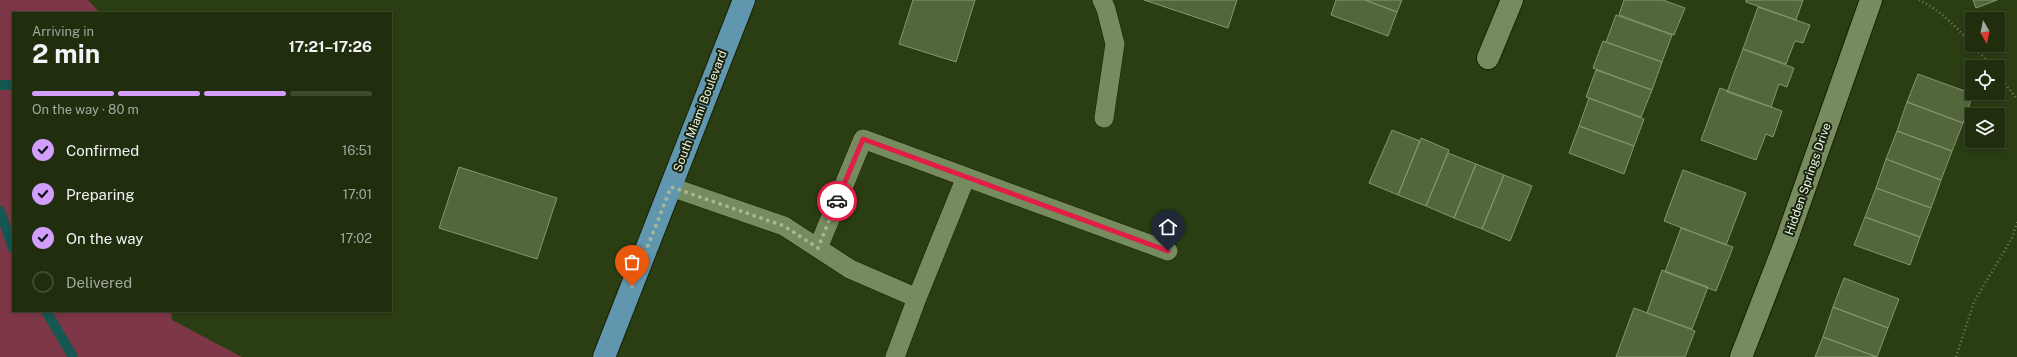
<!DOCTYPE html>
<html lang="en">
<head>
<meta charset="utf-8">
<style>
  :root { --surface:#202e0e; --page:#283617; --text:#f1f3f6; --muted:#a2a89e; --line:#3d4a2e; --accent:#d29dfd }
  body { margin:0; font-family:"Public Sans",sans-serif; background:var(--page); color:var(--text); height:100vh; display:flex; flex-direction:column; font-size:15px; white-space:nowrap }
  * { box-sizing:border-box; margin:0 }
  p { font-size:13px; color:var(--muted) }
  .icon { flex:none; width:22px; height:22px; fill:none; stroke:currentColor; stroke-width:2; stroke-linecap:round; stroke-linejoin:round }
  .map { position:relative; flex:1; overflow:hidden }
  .sheet { position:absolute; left:12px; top:12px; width:380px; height:300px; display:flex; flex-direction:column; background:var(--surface); border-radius:0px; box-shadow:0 2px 6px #0003,0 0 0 1px var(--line) }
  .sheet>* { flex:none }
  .needle { width:26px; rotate:171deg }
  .tools { position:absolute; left:1965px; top:12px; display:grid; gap:8px }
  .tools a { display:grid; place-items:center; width:40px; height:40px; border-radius:0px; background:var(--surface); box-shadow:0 2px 6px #0003,0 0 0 1px var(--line); font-size:20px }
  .pin { position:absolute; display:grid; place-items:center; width:34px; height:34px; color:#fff; margin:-41px -17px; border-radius:50% 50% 50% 0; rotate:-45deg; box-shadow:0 0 4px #0007 }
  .pin .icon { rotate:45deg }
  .courier { position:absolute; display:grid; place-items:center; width:40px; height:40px; margin:-20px; border:3px solid #e11d48; border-radius:50%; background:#fff; color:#222; box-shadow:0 1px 5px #0007 }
  .summary em { font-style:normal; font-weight:700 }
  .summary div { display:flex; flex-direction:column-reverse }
  .summary { display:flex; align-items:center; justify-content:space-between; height:68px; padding:0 20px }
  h1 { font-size:26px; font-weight:700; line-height:30px }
  .bar { display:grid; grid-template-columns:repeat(4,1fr); gap:6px 4px; align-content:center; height:48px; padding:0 20px }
  .bar i { height:5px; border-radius:3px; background:var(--line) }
  .bar .current { background:var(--accent) }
  .bar p { grid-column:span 4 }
  ol { padding:0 20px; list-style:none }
  li { display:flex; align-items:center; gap:12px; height:44px }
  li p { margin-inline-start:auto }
  li .icon { padding:4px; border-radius:50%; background:var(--accent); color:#111; stroke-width:4 }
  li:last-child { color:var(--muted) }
  li i { width:22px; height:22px; border:2px solid var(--line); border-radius:50% }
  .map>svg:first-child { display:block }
</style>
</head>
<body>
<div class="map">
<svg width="2017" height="357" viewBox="0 0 2017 357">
  <rect width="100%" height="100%" fill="#2b3d13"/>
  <path fill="#7e3746" d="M 0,0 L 88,0 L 100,13 L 13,13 L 13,311 L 171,311 L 172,320 L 242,357 L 0,357 Z"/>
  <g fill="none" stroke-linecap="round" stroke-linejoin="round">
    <path stroke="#145753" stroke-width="10" d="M 0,85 L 13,85
      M 0,211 L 13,248
      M 46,311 L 73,357"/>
  </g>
  <path fill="#54673c" stroke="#83986b" d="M 913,0 L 975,0 L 956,62 L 899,44 Z
    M 1144,0 L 1237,0 L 1228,28 Z
    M 1336,0 L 1365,0 L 1397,12 L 1388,36 L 1331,15 Z
    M 1365,0 L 1402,0 L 1397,12 Z
    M 1624,0 L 1663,0 L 1685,8 L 1674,35 L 1619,15 Z
    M 1746,0 L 1803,0 L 1796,20 L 1746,2 Z
    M 1973,0 L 1997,0 L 1976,8 Z
    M 1758,7 L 1810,25 L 1803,43 L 1795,41 L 1786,64 L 1743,49 Z
    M 1616,15 L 1672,35 L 1662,62 L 1606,42 Z
    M 1603,41 L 1662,62 L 1652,90 L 1593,68 Z
    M 1743,49 L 1794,68 L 1787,87 L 1779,84 L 1771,107 L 1727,92 Z
    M 1596,70 L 1652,90 L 1641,117 L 1586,97 Z
    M 1918,74 L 1973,94 L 1963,123 L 1907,102 Z
    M 1720,88 L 1782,111 L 1773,137 L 1766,134 L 1756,160 L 1701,140 Z
    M 1589,98 L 1644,119 L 1634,146 L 1579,126 Z
    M 1907,102 L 1963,123 L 1952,151 L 1897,131 Z
    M 1579,126 L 1634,146 L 1624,174 L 1569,153 Z
    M 1392,130 L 1420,141 L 1398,195 L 1369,183 Z
    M 1897,131 L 1952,151 L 1941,180 L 1886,159 Z
    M 1421,138 L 1449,150 L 1426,206 L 1398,195 Z
    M 1448,153 L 1476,164 L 1454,218 L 1426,206 Z
    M 1886,159 L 1941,180 L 1931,208 L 1876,188 Z
    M 1476,164 L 1504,175 L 1482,229 L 1454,218 Z
    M 459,167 L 557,198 L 537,259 L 439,228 Z
    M 1683,170 L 1746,193 L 1726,245 L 1664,221 Z
    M 1504,175 L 1532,186 L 1510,241 L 1482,229 Z
    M 1876,188 L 1931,208 L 1920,237 L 1865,217 Z
    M 1865,217 L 1920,237 L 1910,265 L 1854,245 Z
    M 1681,228 L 1733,247 L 1716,291 L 1665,272 Z
    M 1662,270 L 1708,287 L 1692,329 L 1647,313 Z
    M 1844,278 L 1899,299 L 1888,328 L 1833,307 Z
    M 1833,307 L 1888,328 L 1877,357 L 1823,337 Z
    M 1634,308 L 1695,331 L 1685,357 L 1616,357 Z
    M 1823,337 L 1877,357 L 1815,357 Z"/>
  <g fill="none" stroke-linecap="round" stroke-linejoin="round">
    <g stroke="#162203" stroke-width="20">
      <path id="service" d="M 1102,0 L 1106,9 L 1115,44 L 1104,118
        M 671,187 L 784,226 L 850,269 L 917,298 L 966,177 L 1168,251
        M 818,248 L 863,139 L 966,177
        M 895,357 L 917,298"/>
    </g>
    <g stroke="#162203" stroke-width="24">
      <path id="minor" d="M 1488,58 L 1512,0
        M 1741,357 L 1786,241 L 1871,0"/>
    </g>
    <g stroke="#162203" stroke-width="24">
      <path id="primary" d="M 604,357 L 744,0"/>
    </g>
    <path stroke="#71815e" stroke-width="2.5" stroke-dasharray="1 3" stroke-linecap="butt" d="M 1919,0 C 1948,13 1970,44 1993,67
      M 1998,74 L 2017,99
      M 1956,357 L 1974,302 L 2012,238 L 2017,222"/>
    <use href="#service" stroke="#768b5e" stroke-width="19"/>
    <use href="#minor" stroke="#768b5e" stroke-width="22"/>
    <use href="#primary" stroke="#6096ae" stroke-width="22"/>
  </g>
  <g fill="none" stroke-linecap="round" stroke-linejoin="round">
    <path stroke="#a8b698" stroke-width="4" stroke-dasharray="0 7.2" d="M 632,286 L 671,187 L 784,226 L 818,248 L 837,201"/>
    <path stroke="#e11d48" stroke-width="5" d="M 837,201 L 863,139 L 1168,251"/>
  </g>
  <g text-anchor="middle" stroke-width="4" stroke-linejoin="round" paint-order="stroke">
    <g font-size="12" fill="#ebf7df" stroke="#19210f">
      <text transform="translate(700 111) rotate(-69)" y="4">South Miami Boulevard</text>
      <text transform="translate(1808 179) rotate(-71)" y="4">Hidden Springs Drive</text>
    </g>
  </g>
</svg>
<div class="tools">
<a><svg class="needle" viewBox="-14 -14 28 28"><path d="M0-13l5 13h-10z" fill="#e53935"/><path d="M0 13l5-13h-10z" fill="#a2a89e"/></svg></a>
<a><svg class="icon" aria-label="locate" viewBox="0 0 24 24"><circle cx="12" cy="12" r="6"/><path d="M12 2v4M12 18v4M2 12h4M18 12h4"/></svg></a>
<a><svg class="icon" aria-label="layers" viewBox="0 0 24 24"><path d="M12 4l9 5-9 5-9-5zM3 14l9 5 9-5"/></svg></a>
</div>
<div class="pin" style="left:632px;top:286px;background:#ea580c"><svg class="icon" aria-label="bag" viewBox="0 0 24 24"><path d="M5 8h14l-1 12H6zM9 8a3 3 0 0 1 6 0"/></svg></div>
<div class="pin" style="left:1168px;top:251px;background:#1f2937"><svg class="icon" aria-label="home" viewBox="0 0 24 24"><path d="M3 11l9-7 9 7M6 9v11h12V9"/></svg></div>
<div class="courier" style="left:837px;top:201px"><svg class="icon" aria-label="car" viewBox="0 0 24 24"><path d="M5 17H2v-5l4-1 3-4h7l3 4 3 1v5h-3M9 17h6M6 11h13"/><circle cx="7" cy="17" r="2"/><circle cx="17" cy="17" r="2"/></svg></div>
<section class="sheet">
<div class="summary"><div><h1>2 min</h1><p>Arriving in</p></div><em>17:21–17:26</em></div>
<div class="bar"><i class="current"></i><i class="current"></i><i class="current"></i><i></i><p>On the way · 80 m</p></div>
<ol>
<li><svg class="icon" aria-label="check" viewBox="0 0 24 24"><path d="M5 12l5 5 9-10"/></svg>Confirmed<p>16:51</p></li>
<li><svg class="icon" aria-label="check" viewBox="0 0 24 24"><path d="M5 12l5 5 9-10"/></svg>Preparing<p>17:01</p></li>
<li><svg class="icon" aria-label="check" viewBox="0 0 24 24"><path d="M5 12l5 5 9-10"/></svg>On the way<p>17:02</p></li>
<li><i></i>Delivered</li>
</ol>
</section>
</div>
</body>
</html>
